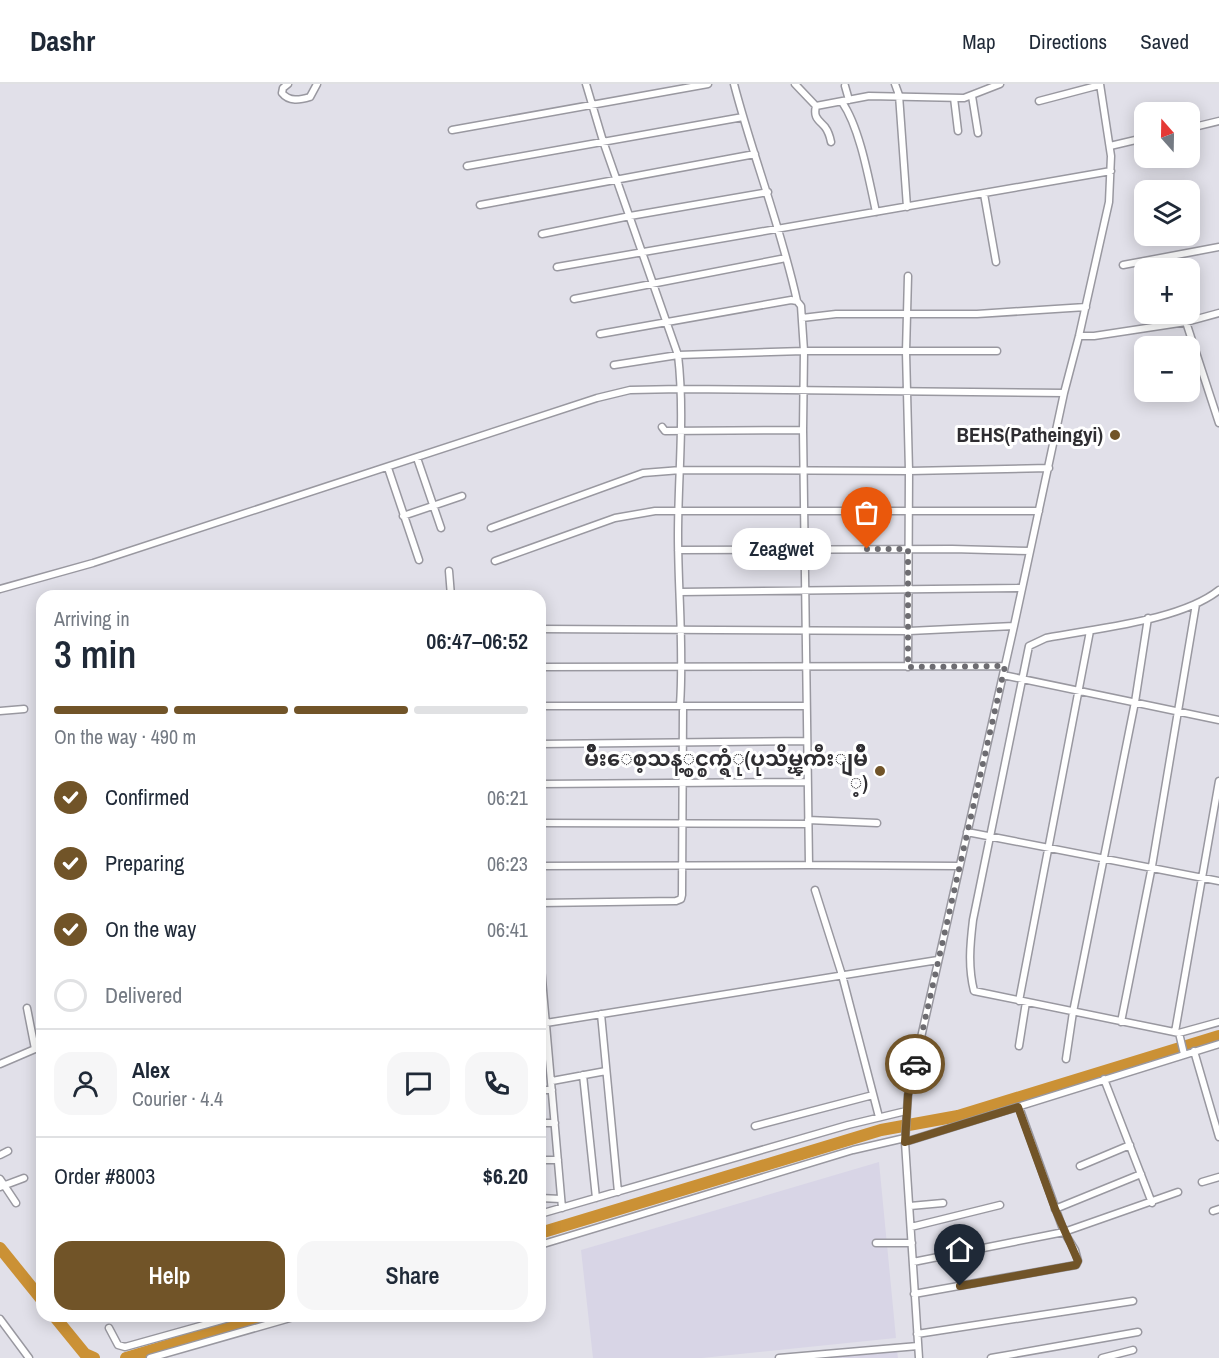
<!DOCTYPE html>
<html lang="en">
<head>
<meta charset="utf-8">
<style>
  :root { --surface:#fff; --page:#f6f6f7; --text:#1f2937; --muted:#747a83; --line:#e0e1e3; --accent:#715428 }
  body { margin:0; font-family:"Archivo Narrow","Noto Sans Myanmar",sans-serif; background:var(--page); color:var(--text); height:100vh; display:flex; flex-direction:column; font-size:22px; white-space:nowrap }
  * { box-sizing:border-box; margin:0 }
  p { font-size:20px; color:var(--muted) }
  .icon { flex:none; width:33px; height:33px; fill:none; stroke:currentColor; stroke-width:2; stroke-linecap:round; stroke-linejoin:round }
  .map { position:relative; flex:1; overflow:hidden }
  .drawer { position:absolute; left:36px; top:506px; width:510px; height:732px; display:flex; flex-direction:column; background:var(--surface); border-radius:18px; box-shadow:0 3px 15px #0003 }
  .drawer>* { flex:none }
  .needle { width:39px; rotate:340deg }
  .fabs { position:absolute; left:1134px; top:18px; display:grid; gap:12px }
  .fabs a { display:grid; place-items:center; width:66px; height:66px; border-radius:12px; background:var(--surface); box-shadow:0 3px 15px #0003; font-size:30px }
  .pin { position:absolute; display:grid; place-items:center; width:51px; height:51px; color:#fff; margin:-62px -26px; border-radius:50% 50% 50% 0; rotate:-45deg; box-shadow:0 0 6px #0007 }
  .pin .icon { rotate:45deg }
  .courier { position:absolute; display:grid; place-items:center; width:60px; height:60px; margin:-30px; border:4px solid #715428; border-radius:50%; background:#fff; color:#222; box-shadow:0 2px 8px #0007 }
  .bubble { position:absolute; height:42px; border-radius:18px; background:var(--surface); box-shadow:0 3px 15px #0003; font-size:20px; font-weight:600; line-height:42px; text-align:center }
  .summary em { font-style:normal; font-weight:600 }
  .summary div { display:flex; flex-direction:column-reverse }
  .summary { display:flex; align-items:center; justify-content:space-between; height:102px; padding:0 18px }
  h1 { font-size:39px; font-weight:600; line-height:45px }
  .bar { display:grid; grid-template-columns:repeat(4,1fr); gap:9px 6px; align-content:center; height:72px; padding:0 18px }
  .bar i { height:8px; border-radius:4px; background:var(--line) }
  .bar .on { background:var(--accent) }
  .bar p { grid-column:span 4 }
  .line { display:flex; align-items:center; gap:15px; padding:0 18px; border-top:2px solid var(--line) }
  .line div { flex:1 }
  .round { display:grid; place-items:center; flex:none; width:63px; height:63px; border-radius:18px; background:var(--page) }
  ol { padding:0 18px; list-style:none }
  li { display:flex; align-items:center; gap:18px; height:66px }
  li p { margin-inline-start:auto }
  li .icon { padding:6px; border-radius:50%; background:var(--accent); color:#fff; stroke-width:4 }
  li:last-child { color:var(--muted) }
  li i { width:33px; height:33px; border:3px solid var(--line); border-radius:50% }
  .button { display:flex; gap:12px; margin-top:auto; padding:12px 18px }
  .button a { flex:1; height:69px; border-radius:18px; background:var(--accent); color:#fff; font-size:24px; font-weight:600; line-height:69px; text-align:center }
  .button a+a { background:var(--page); color:var(--text) }
  header { display:flex; align-items:center; gap:36px; box-sizing:border-box; height:84px; padding:0 30px; background:var(--surface); border-bottom:2px solid var(--line) }
  header strong { font-size:28px }
  nav { display:flex; gap:33px; margin-inline-start:auto; font-size:21px }
  .map>svg:first-child { display:block }
</style>
</head>
<body>
<header>
<strong>Dashr</strong>
<nav><a>Map</a><a>Directions</a><a>Saved</a></nav>
</header>
<div class="map">
<svg width="1219" height="1274" viewBox="0 0 1219 1274">
  <rect width="100%" height="100%" fill="#e1e0e9"/>
  <path fill="#d8d5e6" d="M 879,1078 L 896,1254 L 702,1274 L 593,1274 L 581,1166 Z
    M 897,1266 L 898,1274 L 808,1274 Z"/>
  <g fill="none" stroke-linecap="round" stroke-linejoin="round">
    <path stroke="#cb9135" stroke-width="12" d="M 540,1149 L 881,1046 L 958,1032 L 1219,952
      M 0,1164 L 42,1216
      M 54,1232 L 85,1270 L 94,1274
      M 126,1274 L 266,1232"/>
    <g stroke="#9998a0" stroke-width="9">
      <path id="minor" d="M 288,0 L 283,4 L 282,9 C 289,18 300,16 310,13 L 317,0
        M 734,0 C 753,73 781,143 797,217
        M 795,0 L 816,22 L 869,12 L 964,14 L 1000,0
        M 895,0 L 899,11 L 907,123
        M 845,2 L 849,16
        M 972,12 L 978,49
        M 954,14 L 958,47
        M 1039,17 L 1100,1
        M 842,18 C 860,44 869,96 876,128
        M 816,22 C 813,34 819,36 825,43 C 828,47 830,53 831,58
        M 1190,44 L 1219,37
        M 452,46 L 708,0
        M 1110,62 L 1144,54
        M 467,82 L 743,33
        M 984,110 L 996,178
        M 480,121 L 755,70
        M 542,150 L 630,132 L 768,108
        M 1123,181 L 1219,163
        M 557,183 L 1111,87
        M 574,215 L 786,174
        M 802,234 L 836,230 L 977,230 L 1086,223
        M 1186,238 L 1219,339
        M 600,250 L 791,216 L 797,217 L 801,222 L 804,267 L 803,346 L 809,781
        M 1079,252 L 1094,252 L 1186,238 L 1219,229
        M 614,281 L 678,271 L 804,267 L 997,267
        M 662,343 L 665,347 L 803,346
        M 417,374 L 441,444
        M 388,384 L 419,476
        M 403,432 L 462,412
        M 491,444 L 643,389 L 681,386 L 909,387 L 1049,384
        M 678,466 L 952,465 L 1030,467
        M 495,477 L 615,434 L 655,427 L 1039,427
        M 449,487 L 451,512
        M 0,505 L 93,479 L 597,314 L 630,306 L 681,305 L 1064,309
        M 1219,506 C 1180,537 1096,544 1046,554 L 1029,562 L 973,836 C 970,861 968,883 974,907 L 1179,949 L 1219,938
        M 680,508 L 1022,504
        M 540,545 L 909,547 L 1014,542
        M 540,583 L 1005,582
        M 908,583 L 909,387 L 906,268 L 908,192
        M 1003,591 L 1219,636
        M 540,622 L 806,622
        M 0,627 L 24,625
        M 540,660 L 807,657
        M 540,700 L 807,698
        M 808,736 L 877,739
        M 540,739 L 808,740
        M 967,748 L 1219,797
        M 540,782 L 809,781 L 959,782
        M 815,806 L 842,891 L 879,1033
        M 540,819 L 676,817 L 681,815 L 682,811 L 683,624 L 680,621 C 684,564 678,508 678,451 C 678,391 685,331 678,271 L 603,57 L 586,0
        M 540,872 L 562,1124
        M 1019,917 L 1090,547
        M 27,924 L 35,965
        M 601,930 L 618,1108
        M 1121,938 L 1152,782 L 1196,520
        M 546,939 L 938,876
        M 1175,948 L 1219,697
        M 1179,949 L 1184,970
        M 1019,962 L 1026,918
        M 1194,967 L 1219,1053
        M 1066,975 L 1073,928 L 1135,618 L 1148,534
        M 0,980 L 42,962
        M 583,991 L 596,1114
        M 1104,995 L 1152,1119
        M 552,997 L 606,987
        M 540,1006 L 552,1006
        M 1019,1023 L 1064,1148 L 1178,1108
        M 540,1039 L 555,1039
        M 755,1042 L 873,1011
        M 905,1058 L 1219,960
        M 0,1071 L 8,1067
        M 540,1076 L 558,1076
        M 1080,1082 L 1130,1061
        M 0,1095 L 16,1119
        M 1202,1098 L 1219,1093
        M 0,1103 L 24,1094
        M 540,1114 L 561,1115
        M 910,1122 L 943,1119
        M 1055,1125 L 1141,1090
        M 1213,1127 L 1219,1125
        M 540,1130 L 848,1041 L 906,1027
        M 911,1143 L 1000,1121
        M 876,1159 L 912,1159
        M 540,1161 L 853,1066 L 905,1054
        M 913,1178 L 1064,1148 L 1075,1166 L 1078,1177 L 1076,1181 L 914,1210
        M 0,1235 L 29,1274
        M 109,1244 L 118,1261 L 125,1263 L 236,1232
        M 917,1250 L 1133,1217
        M 150,1274 L 297,1232
        M 779,1274 L 918,1262
        M 919,1274 L 905,1058 L 908,1011 L 1014,542 L 1064,309 L 1079,252 L 1109,118 L 1111,72 L 1100,0
        M 991,1274 L 1138,1248
        M 1102,1274 L 1133,1266"/>
    </g>
    <use href="#minor" stroke="#fff" stroke-width="6"/>
  </g>
  <g fill="none" stroke-linecap="round" stroke-linejoin="round">
    <path stroke="#6d6c71" stroke-width="6" stroke-dasharray="0 10.8" d="M 867,465 L 908,465 L 908,583 L 1005,582 L 915,980"/>
    <path stroke="#715428" stroke-width="8" d="M 915,980 L 908,1011 L 905,1058 L 1018,1023 L 1055,1125 L 1078,1177 L 1076,1181 L 960,1202"/>
  </g>
  <g fill="#715428" stroke="#fff" stroke-width="2">
    <circle cx="1115" cy="351" r="6"/>
    <circle cx="880" cy="687" r="6"/>
  </g>
  <g text-anchor="middle" stroke-width="6" stroke-linejoin="round" paint-order="stroke">
    <g font-size="21" font-weight="bold" fill="#2e2d31" stroke="#fff" text-anchor="end">
      <text x="1103" y="358">BEHS(Patheingyi)</text>
      <text x="868" y="682">မ်ိဳးေစ့သန့္စင္စက္ရံု(ပုသိမ္ၾကီးျမိဳ<tspan x="868" dy="24">့)</tspan></text>
    </g>
  </g>
</svg>
<div class="fabs">
<a><svg class="needle" viewBox="-14 -14 28 28"><path d="M0-13l5 13h-10z" fill="#e53935"/><path d="M0 13l5-13h-10z" fill="#747a83"/></svg></a>
<a><svg class="icon" aria-label="layers" viewBox="0 0 24 24"><path d="M12 4l9 5-9 5-9-5zM3 14l9 5 9-5"/></svg></a>
<a>+</a>
<a>−</a>
</div>
<div class="pin" style="left:867px;top:465px;background:#ea580c"><svg class="icon" aria-label="bag" viewBox="0 0 24 24"><path d="M5 8h14l-1 12H6zM9 8a3 3 0 0 1 6 0"/></svg></div>
<div class="pin" style="left:960px;top:1202px;background:#1f2937"><svg class="icon" aria-label="home" viewBox="0 0 24 24"><path d="M3 11l9-7 9 7M6 9v11h12V9"/></svg></div>
<div class="courier" style="left:915px;top:980px"><svg class="icon" aria-label="car" viewBox="0 0 24 24"><path d="M5 17H2v-5l4-1 3-4h7l3 4 3 1v5h-3M9 17h6M6 11h13"/><circle cx="7" cy="17" r="2"/><circle cx="17" cy="17" r="2"/></svg></div>
<div class="bubble" style="left:732px;top:444px;width:99px">Zeagwet</div>
<section class="drawer">
<div class="summary"><div><h1>3 min</h1><p>Arriving in</p></div><em>06:47–06:52</em></div>
<div class="bar"><i class="on"></i><i class="on"></i><i class="on"></i><i></i><p>On the way · 490 m</p></div>
<ol>
<li><svg class="icon" aria-label="check" viewBox="0 0 24 24"><path d="M5 12l5 5 9-10"/></svg>Confirmed<p>06:21</p></li>
<li><svg class="icon" aria-label="check" viewBox="0 0 24 24"><path d="M5 12l5 5 9-10"/></svg>Preparing<p>06:23</p></li>
<li><svg class="icon" aria-label="check" viewBox="0 0 24 24"><path d="M5 12l5 5 9-10"/></svg>On the way<p>06:41</p></li>
<li><i></i>Delivered</li>
</ol>
<div class="line" style="height:108px"><a class="round"><svg class="icon" aria-label="person" viewBox="0 0 24 24"><circle cx="12" cy="8" r="4"/><path d="M4 21q1-7 8-7t8 7"/></svg></a><div><b>Alex</b><p>Courier · 4.4</p></div><a class="round"><svg class="icon" aria-label="chat" viewBox="0 0 24 24"><path d="M4 5h16v11H9l-5 4z"/></svg></a><a class="round"><svg class="icon" aria-label="phone" viewBox="0 0 24 24"><path d="M5 4h4l2 5-3 2q2 4 5 5l2-3 5 2v4C11 20 4 13 5 4z"/></svg></a></div>
<div class="line" style="height:78px"><div>Order #8003</div><b>$6.20</b></div>
<div class="button"><a>Help</a><a>Share</a></div>
</section>
</div>
</body>
</html>
